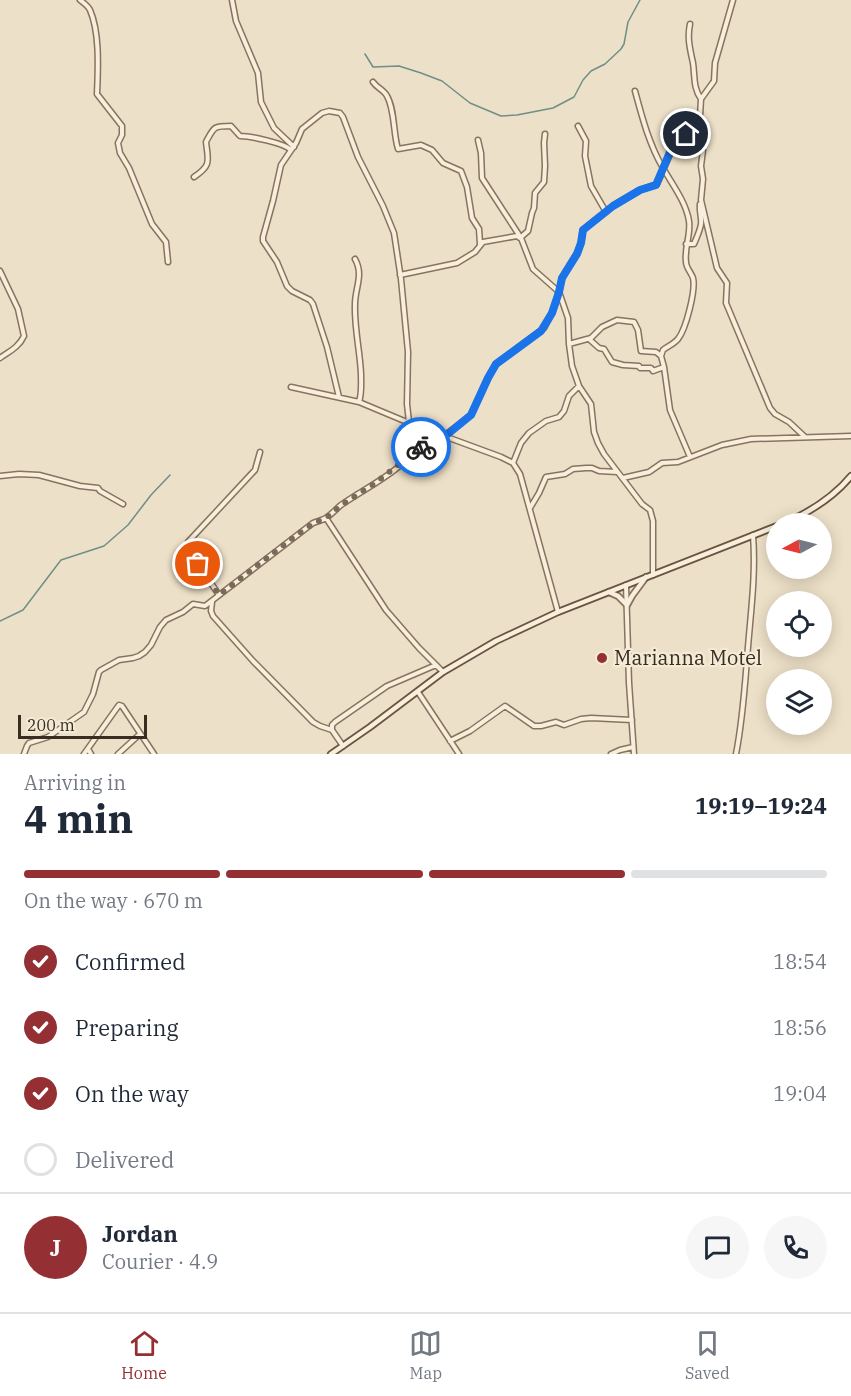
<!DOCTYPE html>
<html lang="en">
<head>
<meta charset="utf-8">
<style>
  :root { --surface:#fff; --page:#f6f6f7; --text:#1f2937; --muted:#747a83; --line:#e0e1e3; --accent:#943034 }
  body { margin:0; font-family:"IBM Plex Serif",serif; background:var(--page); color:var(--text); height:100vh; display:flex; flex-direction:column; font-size:22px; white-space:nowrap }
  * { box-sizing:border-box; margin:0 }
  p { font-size:20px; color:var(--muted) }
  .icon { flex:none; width:33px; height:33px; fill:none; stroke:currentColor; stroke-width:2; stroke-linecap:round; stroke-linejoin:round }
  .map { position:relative; height:754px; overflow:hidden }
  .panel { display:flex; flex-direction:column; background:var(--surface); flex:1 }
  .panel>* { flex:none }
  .needle { width:39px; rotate:263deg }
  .tools { position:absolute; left:766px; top:513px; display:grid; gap:12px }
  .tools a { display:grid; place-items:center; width:66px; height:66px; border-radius:50%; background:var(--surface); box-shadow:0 3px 15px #0003; font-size:30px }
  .scale { position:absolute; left:18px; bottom:15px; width:129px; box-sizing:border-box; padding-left:6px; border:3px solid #392c20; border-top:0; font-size:16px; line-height:21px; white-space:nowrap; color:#392c20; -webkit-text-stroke:4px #f4ebd7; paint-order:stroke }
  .pin { position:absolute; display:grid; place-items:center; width:51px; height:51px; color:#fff; margin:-26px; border:3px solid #fff; border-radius:50%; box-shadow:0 2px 6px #0007 }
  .courier { position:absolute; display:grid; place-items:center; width:60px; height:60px; margin:-30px; border:4px solid #1a73e8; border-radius:50%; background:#fff; color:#222; box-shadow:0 2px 8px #0007 }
  .headline em { font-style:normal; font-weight:700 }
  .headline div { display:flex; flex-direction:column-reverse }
  .headline { display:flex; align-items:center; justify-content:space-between; height:102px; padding:0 24px }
  h1 { font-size:39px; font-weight:700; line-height:45px }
  .bar { display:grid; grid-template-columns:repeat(4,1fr); gap:9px 6px; align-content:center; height:72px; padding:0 24px }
  .bar i { height:8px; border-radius:4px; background:var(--line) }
  .bar .active { background:var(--accent) }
  .bar p { grid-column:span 4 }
  .line { display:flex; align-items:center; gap:15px; padding:0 24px; border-top:2px solid var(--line) }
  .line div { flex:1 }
  .round { display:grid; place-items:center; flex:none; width:63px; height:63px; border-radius:32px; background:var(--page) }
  ol { padding:0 24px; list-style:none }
  li { display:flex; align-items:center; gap:18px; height:66px }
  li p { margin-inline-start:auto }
  li .icon { padding:6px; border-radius:50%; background:var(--accent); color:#fff; stroke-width:4 }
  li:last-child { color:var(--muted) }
  li i { width:33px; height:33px; border:3px solid var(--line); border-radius:50% }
  .dock { display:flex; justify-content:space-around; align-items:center; height:84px; border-top:2px solid var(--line); background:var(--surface); font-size:16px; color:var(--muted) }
  .dock a { display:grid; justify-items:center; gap:3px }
  .dock .active { color:var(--accent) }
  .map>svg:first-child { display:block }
</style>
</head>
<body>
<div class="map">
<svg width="851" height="754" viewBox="0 0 851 754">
  <rect width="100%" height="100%" fill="#ede0c8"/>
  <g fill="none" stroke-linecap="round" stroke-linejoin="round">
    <path stroke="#6f8f86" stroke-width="1.5" d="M 365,54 L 373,67 L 399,66 L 421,73 L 442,81 L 470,103 L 501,116 L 517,115 L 553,108 L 574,97 L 583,80 L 591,71 L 605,64 L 621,49 L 624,44 L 628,22 L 640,0
      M 0,621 L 23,610 L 61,560 L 104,546 L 128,525 L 151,495 L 170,475"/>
    <g stroke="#88735e" stroke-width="7">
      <path id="minor" d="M 80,0 C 84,3 88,6 90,10 C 100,33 98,69 97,94 L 122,126 L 122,135 L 118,143 L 120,153 L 129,168 L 152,224 L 166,242 L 168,262
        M 232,0 L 236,21 L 258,73 L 261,102 L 274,128 L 294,147
        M 690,24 C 687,38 690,49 693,63 C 695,76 693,88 701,99
        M 373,82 C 377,88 384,90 387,96 C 395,110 393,133 398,149 L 421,145 L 432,150 L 443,163 L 461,171 L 467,187 L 472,218 L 479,229 L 480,244
        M 635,91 C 642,117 649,144 663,168 C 672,184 686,202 689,221 C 691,235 684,248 686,262 C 686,268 691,272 693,278 C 696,290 686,329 678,339 C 674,344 668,346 663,350 L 661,356 L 664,367 L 670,410 L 690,457
        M 578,126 L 586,141 L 585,156 L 591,186 L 606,212
        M 691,127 L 703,150 L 701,166 L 703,179 L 701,200 L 717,268 L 727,283 L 726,303 L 770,408 L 775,414 L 789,422 L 804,436
        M 478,140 L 481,153 L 482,178 L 521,238 L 533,269 L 559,292 L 568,318 L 569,344 L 572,366 L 579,386 L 591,404 L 594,432 L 598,443 L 604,454 L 642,504 L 650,510 L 653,521 L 653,575
        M 194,177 C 212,165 208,161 206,142 C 214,127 213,126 231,126 L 240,136 C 250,136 284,143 291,150
        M 686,244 L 694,244 C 696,239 700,231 701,224 C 702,218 699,212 700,204
        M 355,259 C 364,275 355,288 355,304 C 354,327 360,351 361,374 C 361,384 362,393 359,402
        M 0,271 L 18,309 L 24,336 C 19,347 10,351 0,358
        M 400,275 L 457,263 L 475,252 L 483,242 L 517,236 L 520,238 L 528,231 L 532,213 L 534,208 L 535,193 L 544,182 L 545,166 L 544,143 L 545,134
        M 589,339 L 599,348 L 604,349 L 612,362 L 623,365 L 639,366 L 640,368 L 651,368 L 653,371 L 664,367
        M 569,344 L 591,338 L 602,327 L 617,320 L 634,322 L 638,330 L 641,351 L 656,352 L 661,356
        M 291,387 L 359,402 L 414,425 L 444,436 L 471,415 L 488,378 L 496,364 L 544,328 L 552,313 L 559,292 L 562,278 L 577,253 L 581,243 L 583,230 L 613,206 L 640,190 L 657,184 L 671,152 L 700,116 L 701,99 L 714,81 L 715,63 L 733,0
        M 339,397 L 327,347 L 313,304 L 310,300 L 292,291 L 287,286 L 277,262 L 263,241 L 263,237 L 273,201 L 281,165 L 296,143 L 302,129 L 322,113 L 329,111 L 340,113 L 343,117 L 358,157 L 383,206 L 394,233 L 401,279 L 408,352 L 407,404 L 409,422
        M 414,452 L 432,441 L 444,436 L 501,457 L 513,463 L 520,474 L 558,612
        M 513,463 L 521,443 L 529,433 L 546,421 L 559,417 L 564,411 L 569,396 L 579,386
        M 0,476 L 19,474 L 39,475 L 80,486 L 98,488 L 100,491 L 123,504
        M 623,478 L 649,472 L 662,463 L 678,462 L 722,445 L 751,439 L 851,436
        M 530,508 L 539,493 L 546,477 L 565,474 L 573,469 L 586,468 L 592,468 L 599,471 L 617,472
        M 326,518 L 386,610 L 419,648 L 443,672
        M 626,585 L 629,683 L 634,754
        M 219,595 L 187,548 L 188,542 L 255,470 L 260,452
        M 212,602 L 211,611 L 213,616 L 253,661 L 313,722 L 320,726 L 332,730 L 343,746
        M 418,692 L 459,754
        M 332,730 L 332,725 L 335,722 L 387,686 L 436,665
        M 450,741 L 470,731 L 505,706 L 534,726 L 541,726 L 556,722 L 564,725 L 581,719 L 591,718 L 632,720
        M 88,749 L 91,754
        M 24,754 L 27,746 L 29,743 L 48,737 L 84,712 L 93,694 L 99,672 L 101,670 L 119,660 L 133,658 L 139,656 L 145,652 L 151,645 L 160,627 L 166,620 L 183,612 L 193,604 L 205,606 L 313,523 C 318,521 323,520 326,518 C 332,514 336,509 341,505 C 368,486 404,471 421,441 L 420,430 L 417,427
        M 84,754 L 119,705 L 122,706 L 154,754
        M 118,754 L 140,734
        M 611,754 L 620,750 L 633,747
        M 736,754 C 743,719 745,683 748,647 C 751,610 756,573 753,535"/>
    </g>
    <g stroke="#88735e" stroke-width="8">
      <path id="tertiary" d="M 609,592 L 618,596 L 627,605 L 632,596 L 646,577"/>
    </g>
    <g stroke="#6a5441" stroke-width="8">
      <path id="secondary" d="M 783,524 C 808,513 833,498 851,476
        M 331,754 L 370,727 L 443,672 L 496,641 L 558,612 L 777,526"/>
    </g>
    <use href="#minor" stroke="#f7eedb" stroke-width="4"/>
    <use href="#tertiary" stroke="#f7eedb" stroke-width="4.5"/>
    <use href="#secondary" stroke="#f7eedb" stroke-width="4.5"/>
  </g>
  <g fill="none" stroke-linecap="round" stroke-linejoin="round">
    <path stroke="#786b5b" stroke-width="6" stroke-dasharray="0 10.8" d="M 198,564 L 219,595 L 298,534 L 314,523 L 326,518 L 340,506 L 374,484 L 421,447"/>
    <path stroke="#1a73e8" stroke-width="8" d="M 421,447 L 449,433 L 471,415 L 488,378 L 496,364 L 541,331 L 552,313 L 559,292 L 562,278 L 577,254 L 581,243 L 583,230 L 613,206 L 640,190 L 656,185 L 670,152 L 686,134"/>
  </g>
  <circle fill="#943034" stroke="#f4ebd7" stroke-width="2" cx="602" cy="658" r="6"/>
  <g text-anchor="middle" stroke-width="4.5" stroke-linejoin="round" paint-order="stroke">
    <g font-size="20" fill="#392c20" stroke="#f4ebd7" text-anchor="start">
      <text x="614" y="665">Marianna Motel</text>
    </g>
  </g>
</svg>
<div class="tools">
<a><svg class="needle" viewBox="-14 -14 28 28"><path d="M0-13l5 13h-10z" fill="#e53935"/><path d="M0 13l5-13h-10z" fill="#747a83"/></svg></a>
<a><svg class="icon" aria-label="locate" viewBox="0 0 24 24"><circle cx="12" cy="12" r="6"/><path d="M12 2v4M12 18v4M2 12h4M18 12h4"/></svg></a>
<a><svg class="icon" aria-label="layers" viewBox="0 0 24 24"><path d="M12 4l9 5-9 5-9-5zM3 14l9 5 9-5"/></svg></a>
</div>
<div class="scale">200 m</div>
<div class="pin" style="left:198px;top:564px;background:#ea580c"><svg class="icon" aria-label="bag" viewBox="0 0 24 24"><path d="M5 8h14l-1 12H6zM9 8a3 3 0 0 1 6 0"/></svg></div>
<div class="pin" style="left:686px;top:134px;background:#1f2937"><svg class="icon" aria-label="home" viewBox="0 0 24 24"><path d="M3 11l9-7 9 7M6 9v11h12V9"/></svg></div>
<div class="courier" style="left:421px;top:447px"><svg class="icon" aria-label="bike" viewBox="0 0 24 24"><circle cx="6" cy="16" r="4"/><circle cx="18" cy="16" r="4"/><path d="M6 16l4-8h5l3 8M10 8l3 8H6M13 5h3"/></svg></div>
</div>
<section class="panel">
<div class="headline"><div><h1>4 min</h1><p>Arriving in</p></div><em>19:19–19:24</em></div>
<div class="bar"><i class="active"></i><i class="active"></i><i class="active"></i><i></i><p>On the way · 670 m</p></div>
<ol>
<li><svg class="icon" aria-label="check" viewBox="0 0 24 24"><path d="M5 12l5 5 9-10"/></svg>Confirmed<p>18:54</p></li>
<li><svg class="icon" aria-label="check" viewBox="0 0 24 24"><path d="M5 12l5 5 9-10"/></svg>Preparing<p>18:56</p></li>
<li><svg class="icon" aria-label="check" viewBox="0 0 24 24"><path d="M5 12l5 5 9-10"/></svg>On the way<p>19:04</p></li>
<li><i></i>Delivered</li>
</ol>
<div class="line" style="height:108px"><b class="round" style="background:var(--accent);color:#fff">J</b><div><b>Jordan</b><p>Courier · 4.9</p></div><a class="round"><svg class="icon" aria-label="chat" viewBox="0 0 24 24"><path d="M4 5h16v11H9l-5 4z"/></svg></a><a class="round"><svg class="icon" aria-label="phone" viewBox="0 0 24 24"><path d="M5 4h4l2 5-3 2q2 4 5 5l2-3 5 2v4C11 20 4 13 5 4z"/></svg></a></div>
</section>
<nav class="dock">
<a class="active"><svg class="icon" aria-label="home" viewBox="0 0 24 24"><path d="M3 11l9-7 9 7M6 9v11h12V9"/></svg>Home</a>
<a><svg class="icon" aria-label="map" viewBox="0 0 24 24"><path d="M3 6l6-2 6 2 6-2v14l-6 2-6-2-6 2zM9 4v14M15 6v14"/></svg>Map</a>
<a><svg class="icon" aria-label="saved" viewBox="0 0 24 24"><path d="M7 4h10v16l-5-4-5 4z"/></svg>Saved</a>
</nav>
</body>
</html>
